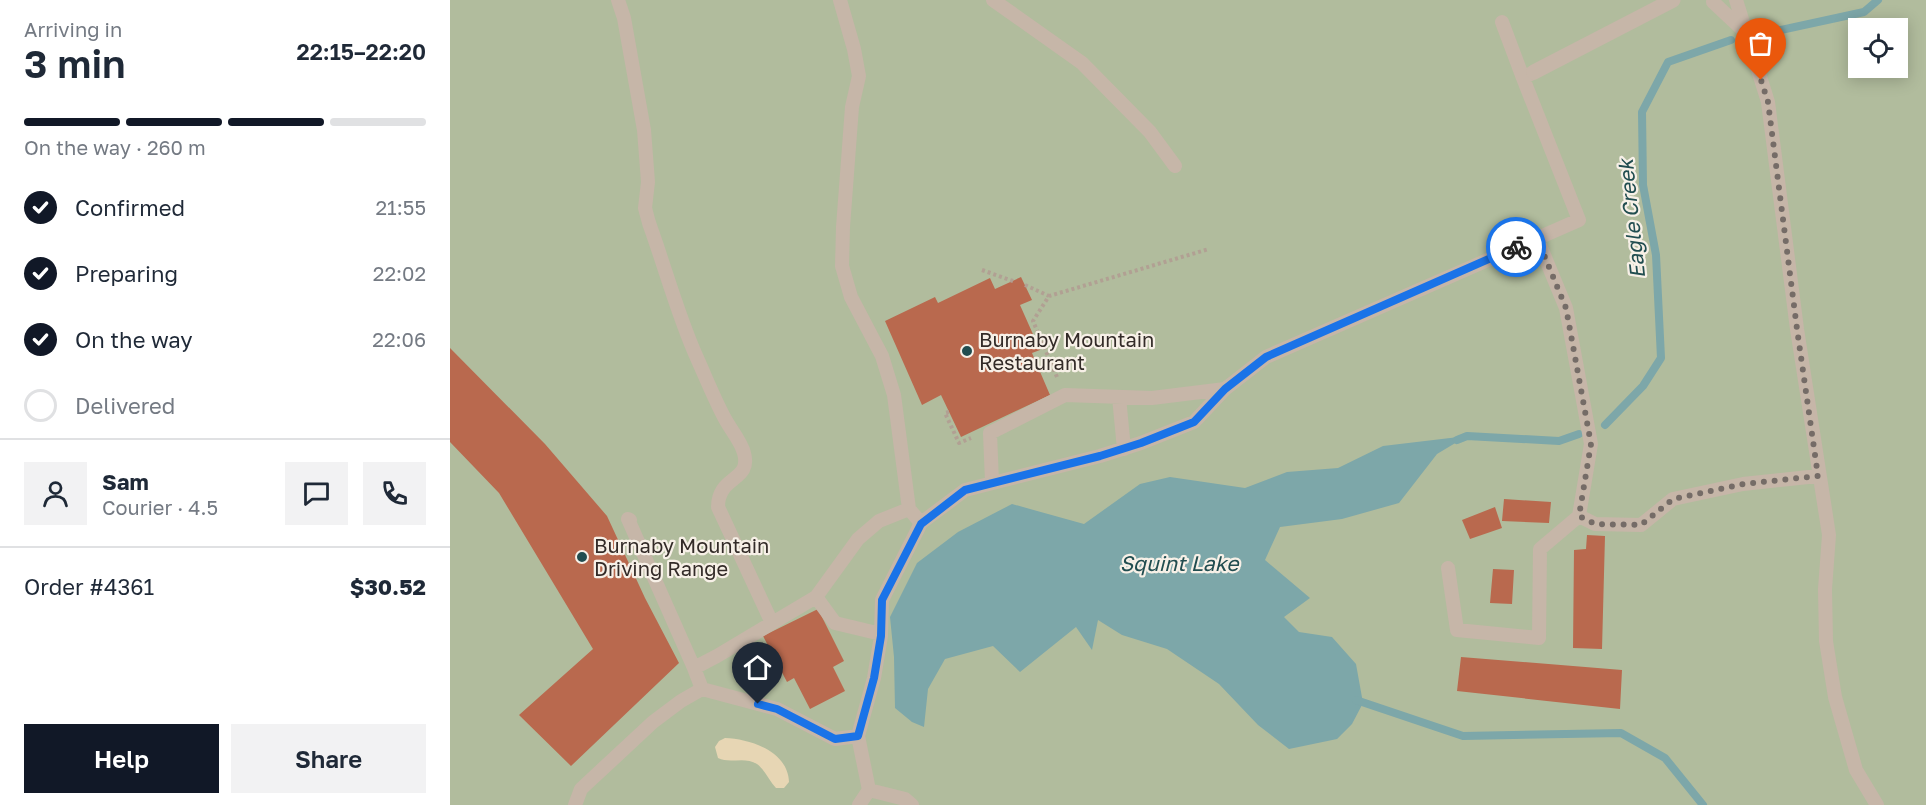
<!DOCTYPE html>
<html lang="en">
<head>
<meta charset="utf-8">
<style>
  :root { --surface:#fff; --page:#f2f2f3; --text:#1f2937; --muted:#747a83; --line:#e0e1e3; --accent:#111827 }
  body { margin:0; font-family:"Golos Text",sans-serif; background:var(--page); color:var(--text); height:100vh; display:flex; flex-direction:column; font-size:22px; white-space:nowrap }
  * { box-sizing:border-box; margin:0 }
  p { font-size:20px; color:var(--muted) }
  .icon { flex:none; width:33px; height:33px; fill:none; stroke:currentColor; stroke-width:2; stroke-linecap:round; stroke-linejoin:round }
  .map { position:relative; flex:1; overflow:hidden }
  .side { display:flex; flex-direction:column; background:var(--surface); width:450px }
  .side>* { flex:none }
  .tools { position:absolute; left:1398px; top:18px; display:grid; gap:12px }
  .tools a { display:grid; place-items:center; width:60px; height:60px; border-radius:0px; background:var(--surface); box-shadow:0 3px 15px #0003; font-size:30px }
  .pin { position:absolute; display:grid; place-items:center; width:51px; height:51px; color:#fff; margin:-62px -26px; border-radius:50% 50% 50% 0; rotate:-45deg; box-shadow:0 0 6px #0007 }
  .pin .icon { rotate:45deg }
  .courier { position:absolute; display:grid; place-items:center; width:60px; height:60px; margin:-30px; border:4px solid #1a73e8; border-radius:50%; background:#fff; color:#222; box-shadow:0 2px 8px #0007 }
  .summary em { font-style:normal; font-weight:600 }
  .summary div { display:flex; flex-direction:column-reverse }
  .summary { display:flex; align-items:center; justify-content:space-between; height:102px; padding:0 24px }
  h1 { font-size:39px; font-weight:600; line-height:45px }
  .bar { display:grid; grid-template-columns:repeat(4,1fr); gap:9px 6px; align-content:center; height:72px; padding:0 24px }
  .bar i { height:8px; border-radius:4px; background:var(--line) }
  .bar .on { background:var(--accent) }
  .bar p { grid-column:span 4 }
  .line { display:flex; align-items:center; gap:15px; padding:0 24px; border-top:2px solid var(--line) }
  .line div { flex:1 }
  .round { display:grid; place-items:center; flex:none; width:63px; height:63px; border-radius:0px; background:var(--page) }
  ol { padding:0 24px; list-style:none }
  li { display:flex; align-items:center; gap:18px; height:66px }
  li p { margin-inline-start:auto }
  li .icon { padding:6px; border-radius:50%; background:var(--accent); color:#fff; stroke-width:4 }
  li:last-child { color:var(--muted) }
  li i { width:33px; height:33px; border:3px solid var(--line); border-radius:50% }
  .action { display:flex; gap:12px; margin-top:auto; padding:12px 24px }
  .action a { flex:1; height:69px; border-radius:0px; background:var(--accent); color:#fff; font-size:24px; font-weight:600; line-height:69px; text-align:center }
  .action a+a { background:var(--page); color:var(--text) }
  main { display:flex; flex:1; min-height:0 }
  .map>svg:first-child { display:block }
</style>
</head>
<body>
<main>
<section class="side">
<div class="summary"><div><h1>3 min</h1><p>Arriving in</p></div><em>22:15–22:20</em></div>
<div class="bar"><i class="on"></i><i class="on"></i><i class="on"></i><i></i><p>On the way · 260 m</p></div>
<ol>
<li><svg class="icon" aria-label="check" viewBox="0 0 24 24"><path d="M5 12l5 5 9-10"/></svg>Confirmed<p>21:55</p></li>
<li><svg class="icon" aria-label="check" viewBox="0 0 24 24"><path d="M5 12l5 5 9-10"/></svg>Preparing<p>22:02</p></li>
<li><svg class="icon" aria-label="check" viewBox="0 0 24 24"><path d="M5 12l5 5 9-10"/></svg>On the way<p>22:06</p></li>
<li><i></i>Delivered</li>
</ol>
<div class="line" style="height:108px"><a class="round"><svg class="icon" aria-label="person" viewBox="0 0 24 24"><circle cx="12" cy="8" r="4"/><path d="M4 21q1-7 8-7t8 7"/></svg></a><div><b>Sam</b><p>Courier · 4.5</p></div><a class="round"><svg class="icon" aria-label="chat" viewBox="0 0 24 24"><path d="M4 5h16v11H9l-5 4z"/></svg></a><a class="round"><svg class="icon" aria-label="phone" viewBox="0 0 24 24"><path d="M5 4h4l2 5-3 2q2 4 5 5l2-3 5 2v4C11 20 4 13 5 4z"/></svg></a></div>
<div class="line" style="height:78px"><div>Order #4361</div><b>$30.52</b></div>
<div class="action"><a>Help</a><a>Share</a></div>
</section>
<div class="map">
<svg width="1476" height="805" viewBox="0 0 1476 805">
  <rect width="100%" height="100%" fill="#efe6db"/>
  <path fill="#b1bc9d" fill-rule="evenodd" d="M 0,0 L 1476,0 L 1476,805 L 0,805 ZM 1408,28 L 1448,28 L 1448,68 L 1408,68 Z"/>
  <path fill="#e7d6b4" d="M 275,738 C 300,739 338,751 339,782 L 334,788 L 326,788 C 319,781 315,770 307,764 C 295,756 280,764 268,758 L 265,747 L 269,741 Z"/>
  <path fill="#7da7a9" d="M 1017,436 L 987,454 L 949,503 L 892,519 L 830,527 L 815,560 L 860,598 L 834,617 L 849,632 L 882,637 L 906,664 L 913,703 L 902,724 L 887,739 L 839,749 L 808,725 L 769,684 L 717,649 L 672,635 L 648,620 L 642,650 L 626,627 L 570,672 L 543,646 L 495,659 L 478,689 L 474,727 L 462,722 L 445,708 L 444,657 L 440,617 L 467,563 L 508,532 L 562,504 L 634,524 L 690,484 L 720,477 L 795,488 L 837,472 L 888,468 L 933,446 Z"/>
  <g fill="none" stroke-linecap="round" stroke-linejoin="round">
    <path stroke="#7da7a9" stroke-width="8" d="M 1317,33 L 1414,12 L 1428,0
      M 1155,425 L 1193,386 L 1211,358 L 1206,255 L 1193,185 L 1192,112 L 1218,62 L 1281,40
      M 1007,440 L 1017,436 L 1109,441 L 1129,434
      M 906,700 L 1013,736 L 1171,733 L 1215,758 L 1253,805"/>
  </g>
  <path fill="#b9694e" d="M 571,277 L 582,300 L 570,305 L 590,350 L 582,353 L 600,395 L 511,437 L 491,395 L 472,405 L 435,321 L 485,297 L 488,303 L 540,278 L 545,289 Z
    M 0,348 L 95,444 L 157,516 L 195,598 L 229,663 L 121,766 L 69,715 L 143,649 L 49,493 L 0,442 Z
    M 1054,499 L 1101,502 L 1099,523 L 1052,521 Z
    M 1045,507 L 1052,528 L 1020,539 L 1012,520 Z
    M 1137,535 L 1155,536 L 1152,649 L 1123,648 L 1124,550 L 1136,549 Z
    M 1043,569 L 1064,570 L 1062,604 L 1040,603 Z
    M 368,609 L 394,661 L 383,667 L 395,691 L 360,709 L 344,678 L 337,682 L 313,636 Z
    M 1011,657 L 1172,670 L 1170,709 L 1007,691 Z"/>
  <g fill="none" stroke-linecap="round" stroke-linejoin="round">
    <path stroke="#b1a093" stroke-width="4" stroke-dasharray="3 3" stroke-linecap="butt" d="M 532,270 L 563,281
      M 575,285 L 599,296
      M 607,377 L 583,321 L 599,296 L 759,249
      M 499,412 L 495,413 L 509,443 L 521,438"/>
    <path stroke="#c6b6a8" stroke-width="14" d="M 168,0 L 174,18 L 194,130 L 198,182 L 195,208 L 199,223 C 215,267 228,316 247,358 C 256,378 264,398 274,417 C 280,429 291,441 294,453 C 302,482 268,475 268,507 L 322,623
      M 390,0 L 404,49 L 409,76 L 402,107 L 393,227 L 392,266 L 401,297 L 432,356 L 444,395 L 459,509 L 471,523
      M 543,0 L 632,63 L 700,132 L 725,166
      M 1286,0 L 1318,102 L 1347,329 L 1379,535 L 1375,589 L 1376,641 L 1385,697 L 1406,770 L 1427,805
      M 1263,2 L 1296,33
      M 1052,22 L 1073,78
      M 669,397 L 674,449
      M 542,482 L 540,433 L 615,395 L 702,398 L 775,389
      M 1129,516 L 1145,524 L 1191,525 L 1223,499 L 1293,484 L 1368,476
      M 180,520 L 178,519 L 244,668 L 267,656 L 366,597 L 385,623 L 431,634
      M 998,568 L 1007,630 L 1089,638 L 1090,549 L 1129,516 L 1141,444 L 1116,308 L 1087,238
      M 366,597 L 408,539 L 429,521 L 459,509
      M 244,668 L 252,689 L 327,709 L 385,739 L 408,736 L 424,678 L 431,636 L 432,600 L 471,523 L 515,490 L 650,456 L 691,443 L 744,422 L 775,389 L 816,357 L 1129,220 L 1073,78 L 1084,72
      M 408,736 L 419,790
      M 125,805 L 131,789 L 203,722 L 231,701 L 252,689
      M 409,805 L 419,790 L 455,799 L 462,805"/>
    <path stroke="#c6b6a8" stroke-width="15" d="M 1084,72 L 1223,0"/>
  </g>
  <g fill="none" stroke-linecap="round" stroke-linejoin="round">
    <path stroke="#756c67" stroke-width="6" stroke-dasharray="0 10.8" d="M 1066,247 L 1087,238 L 1116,308 L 1141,444 L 1129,516 L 1145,524 L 1191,525 L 1223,499 L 1293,484 L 1368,476 L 1347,329 L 1318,102 L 1311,80"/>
    <path stroke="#1a73e8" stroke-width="8" d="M 308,704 L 327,709 L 385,739 L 408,736 L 424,678 L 431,636 L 432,600 L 471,524 L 515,490 L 650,456 L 691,443 L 744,422 L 775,389 L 816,357 L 1066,247"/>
  </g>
  <g fill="#214d50" stroke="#f7f0e7" stroke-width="2">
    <circle cx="517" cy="351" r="6"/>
    <circle cx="132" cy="557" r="6"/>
  </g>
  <g text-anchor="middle" stroke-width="4.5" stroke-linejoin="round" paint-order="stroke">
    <g font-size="20" fill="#332b28" stroke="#f7f0e7" text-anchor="start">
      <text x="529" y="347">Burnaby Mountain<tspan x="529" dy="23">Restaurant</tspan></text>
      <text x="144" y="553">Burnaby Mountain<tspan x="144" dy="23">Driving Range</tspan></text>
    </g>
    <g font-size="21" font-style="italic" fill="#214d50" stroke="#f7f0e7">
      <text transform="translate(1182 219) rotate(-96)" y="7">Eagle Creek</text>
      <text x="729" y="571">Squint Lake</text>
    </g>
  </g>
</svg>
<div class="tools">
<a><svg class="icon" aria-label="locate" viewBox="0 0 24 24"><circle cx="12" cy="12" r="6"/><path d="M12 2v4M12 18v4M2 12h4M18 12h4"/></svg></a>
</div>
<div class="pin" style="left:1311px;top:80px;background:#ea580c"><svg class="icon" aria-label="bag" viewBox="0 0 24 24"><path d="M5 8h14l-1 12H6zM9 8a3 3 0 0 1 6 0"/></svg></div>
<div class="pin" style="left:308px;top:704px;background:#1f2937"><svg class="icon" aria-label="home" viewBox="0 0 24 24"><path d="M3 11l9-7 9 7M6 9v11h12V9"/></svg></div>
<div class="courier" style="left:1066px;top:247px"><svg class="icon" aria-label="bike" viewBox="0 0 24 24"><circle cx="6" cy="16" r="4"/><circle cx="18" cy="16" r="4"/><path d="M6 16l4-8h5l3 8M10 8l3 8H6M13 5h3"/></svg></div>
</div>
</main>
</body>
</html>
